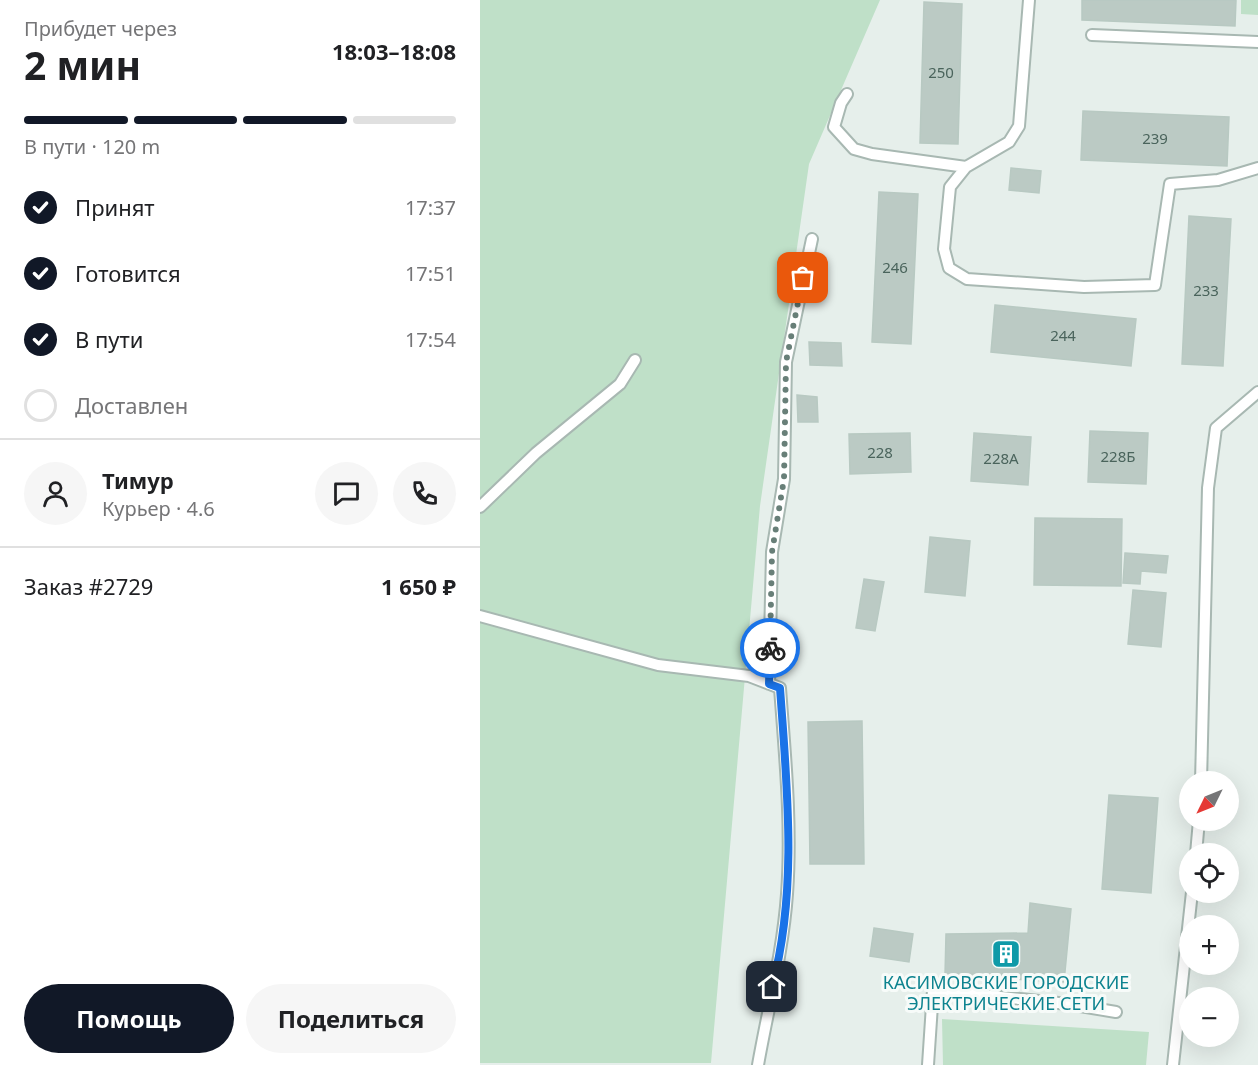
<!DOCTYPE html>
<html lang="ru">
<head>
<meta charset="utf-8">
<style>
  :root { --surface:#fff; --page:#f6f6f6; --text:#202124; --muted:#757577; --line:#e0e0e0; --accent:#111827 }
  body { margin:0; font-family:"Noto Sans",sans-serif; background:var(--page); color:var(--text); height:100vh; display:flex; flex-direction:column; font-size:22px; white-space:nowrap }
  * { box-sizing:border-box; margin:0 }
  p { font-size:20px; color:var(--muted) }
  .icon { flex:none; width:33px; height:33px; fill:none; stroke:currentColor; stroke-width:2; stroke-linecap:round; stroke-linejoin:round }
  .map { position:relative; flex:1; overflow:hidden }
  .drawer { display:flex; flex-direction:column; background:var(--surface); width:480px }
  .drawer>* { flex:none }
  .needle { width:39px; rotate:227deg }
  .tools { position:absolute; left:699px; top:771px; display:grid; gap:12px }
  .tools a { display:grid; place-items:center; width:60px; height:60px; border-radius:50%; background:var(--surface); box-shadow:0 6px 24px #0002; font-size:30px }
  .pin { position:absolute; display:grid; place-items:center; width:51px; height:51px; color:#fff; margin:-26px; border-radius:12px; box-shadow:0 3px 9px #0006 }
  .courier { position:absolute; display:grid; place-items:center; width:60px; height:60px; margin:-30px; border:4px solid #1a73e8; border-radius:50%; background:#fff; color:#222; box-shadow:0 2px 8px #0007 }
  .head em { font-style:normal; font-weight:700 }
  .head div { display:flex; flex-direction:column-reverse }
  .head { display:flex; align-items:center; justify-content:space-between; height:102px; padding:0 24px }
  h1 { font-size:39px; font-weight:700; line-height:45px }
  .bar { display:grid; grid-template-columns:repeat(4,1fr); gap:9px 6px; align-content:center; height:72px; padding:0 24px }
  .bar i { height:8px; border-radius:4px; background:var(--line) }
  .bar .selected { background:var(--accent) }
  .bar p { grid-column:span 4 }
  .line { display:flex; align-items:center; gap:15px; padding:0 24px; border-top:2px solid var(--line) }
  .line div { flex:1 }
  .round { display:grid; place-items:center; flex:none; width:63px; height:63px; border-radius:32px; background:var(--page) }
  ol { padding:0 24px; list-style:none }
  li { display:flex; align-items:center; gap:18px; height:66px }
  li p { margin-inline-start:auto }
  li .icon { padding:6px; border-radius:50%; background:var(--accent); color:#fff; stroke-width:4 }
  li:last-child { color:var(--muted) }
  li i { width:33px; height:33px; border:3px solid var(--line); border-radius:50% }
  .button { display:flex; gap:12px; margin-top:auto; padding:12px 24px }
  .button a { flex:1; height:69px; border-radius:36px; background:var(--accent); color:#fff; font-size:24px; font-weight:700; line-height:69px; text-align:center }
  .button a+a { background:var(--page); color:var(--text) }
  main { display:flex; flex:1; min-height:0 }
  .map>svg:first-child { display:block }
</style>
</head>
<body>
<main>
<section class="drawer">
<div class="head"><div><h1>2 мин</h1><p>Прибудет через</p></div><em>18:03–18:08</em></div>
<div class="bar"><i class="selected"></i><i class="selected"></i><i class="selected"></i><i></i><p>В пути · 120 m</p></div>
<ol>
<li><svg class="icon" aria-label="check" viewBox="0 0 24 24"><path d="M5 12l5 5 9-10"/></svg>Принят<p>17:37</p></li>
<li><svg class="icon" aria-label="check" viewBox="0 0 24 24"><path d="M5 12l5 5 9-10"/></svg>Готовится<p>17:51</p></li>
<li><svg class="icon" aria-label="check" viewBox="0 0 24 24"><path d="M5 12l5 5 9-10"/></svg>В пути<p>17:54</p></li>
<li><i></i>Доставлен</li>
</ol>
<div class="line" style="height:108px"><a class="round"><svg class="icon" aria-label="person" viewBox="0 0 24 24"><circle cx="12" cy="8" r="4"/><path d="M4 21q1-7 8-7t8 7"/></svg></a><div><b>Тимур</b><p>Курьер · 4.6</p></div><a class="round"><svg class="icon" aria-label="chat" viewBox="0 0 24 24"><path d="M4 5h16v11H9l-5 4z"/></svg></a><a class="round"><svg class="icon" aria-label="phone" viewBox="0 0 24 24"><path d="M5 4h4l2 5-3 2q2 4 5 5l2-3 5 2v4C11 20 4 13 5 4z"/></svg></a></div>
<div class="line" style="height:78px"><div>Заказ #2729</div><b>1 650 ₽</b></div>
<div class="button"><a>Помощь</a><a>Поделиться</a></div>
</section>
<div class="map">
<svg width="778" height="1065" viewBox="0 0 778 1065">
  <rect width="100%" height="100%" fill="#e6efeb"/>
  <path fill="#bfe0c8" d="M 0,0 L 400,0 L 329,164 L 280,506 L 231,1063 L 0,1063 Z
    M 761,0 L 778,0 L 778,15 L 761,14 Z
    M 462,1019 L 669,1032 L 666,1065 L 463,1065 Z"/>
  <path fill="#bbcac4" stroke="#b8c9c2" stroke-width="1.5" d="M 602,0 L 756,0 L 755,26 L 602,20 Z
    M 444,2 L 482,4 L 478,144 L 440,143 Z
    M 603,111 L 749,117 L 747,166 L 601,160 Z
    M 531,168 L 561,171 L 559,193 L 529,190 Z
    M 399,192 L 438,194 L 431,344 L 392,342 Z
    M 709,216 L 751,219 L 743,366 L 702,364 Z
    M 515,305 L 656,319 L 651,366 L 511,352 Z
    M 329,342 L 361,343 L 362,366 L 330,365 Z
    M 317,395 L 337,397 L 338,422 L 318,422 Z
    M 610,431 L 668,433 L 666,484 L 608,482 Z
    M 430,433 L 431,472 L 370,474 L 369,434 Z
    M 494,433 L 551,437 L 548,485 L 491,481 Z
    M 555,518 L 642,519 L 641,586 L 554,585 Z
    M 450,537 L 490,541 L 485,596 L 445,592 Z
    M 645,553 L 688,556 L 686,573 L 661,571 L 660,584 L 643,583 Z
    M 384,579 L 404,582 L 395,631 L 376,628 Z
    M 653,590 L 686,593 L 681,647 L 648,644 Z
    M 382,721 L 384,864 L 330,864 L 328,722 Z
    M 629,795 L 678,798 L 671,893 L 622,889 Z
    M 550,903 L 591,909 L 584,982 L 465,975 L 466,934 L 548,933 Z
    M 394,928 L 433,934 L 429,962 L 390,956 Z"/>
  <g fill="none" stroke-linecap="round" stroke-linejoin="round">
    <g stroke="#a8b8b2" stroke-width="14">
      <path id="service" d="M 549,0 L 539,126 L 529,142 L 486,167 L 470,187 L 464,249 L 469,268 L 487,279 L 604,287 L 675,285 L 690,184 L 738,180 L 778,168
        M 612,35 L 778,42
        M 367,94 L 361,103 L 354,127 L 374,149 L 392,154 L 486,167
        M 0,507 L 56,453 L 140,384 L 155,360
        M 0,616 L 178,665 L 269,676 L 300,688 C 305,756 312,825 307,894 C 303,952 288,1008 278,1065
        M 289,684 L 292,552 L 304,479 L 306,362 L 332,239
        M 721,782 L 728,488 L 736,428 L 778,392
        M 716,854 L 719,820
        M 448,1065 L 453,990 L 588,1004 L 636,1012
        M 693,1065 L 712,892"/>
    </g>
    <use href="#service" stroke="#fff" stroke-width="10"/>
  </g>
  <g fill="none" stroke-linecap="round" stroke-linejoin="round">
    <path stroke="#687f78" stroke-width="6" stroke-dasharray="0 10.8" d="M 290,648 L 292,552 L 304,479 L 306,362 L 323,278"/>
    <path stroke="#1a73e8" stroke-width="8" d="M 290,648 L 289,684 L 300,688 C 307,787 318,890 292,987"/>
  </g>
  <defs>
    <g id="building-square" transform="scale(1.5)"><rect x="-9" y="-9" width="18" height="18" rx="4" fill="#0f9aa8" stroke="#f7fbf9"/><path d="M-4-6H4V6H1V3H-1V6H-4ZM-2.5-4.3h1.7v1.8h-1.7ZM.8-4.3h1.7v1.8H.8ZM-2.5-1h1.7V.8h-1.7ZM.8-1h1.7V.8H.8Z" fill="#fff"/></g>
  </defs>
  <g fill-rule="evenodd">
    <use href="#building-square" x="526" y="954"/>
  </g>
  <g text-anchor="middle" stroke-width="6" stroke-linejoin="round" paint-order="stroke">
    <g font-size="15" fill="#4a645c">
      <text x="461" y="78">250</text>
      <text x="675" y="144">239</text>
      <text x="415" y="273">246</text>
      <text x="726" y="296">233</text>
      <text x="583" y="341">244</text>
      <text x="400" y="458">228</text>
      <text x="638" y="462">228Б</text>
      <text x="521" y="464">228А</text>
    </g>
    <g font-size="18" fill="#0d838f" stroke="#f7fbf9">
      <text x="526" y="989">КАСИМОВСКИЕ ГОРОДСКИЕ<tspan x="526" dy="21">ЭЛЕКТРИЧЕСКИЕ СЕТИ</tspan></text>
    </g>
  </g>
</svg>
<div class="tools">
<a><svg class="needle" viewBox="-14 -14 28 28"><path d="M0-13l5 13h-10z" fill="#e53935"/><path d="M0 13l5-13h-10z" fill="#757577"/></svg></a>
<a><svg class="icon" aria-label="locate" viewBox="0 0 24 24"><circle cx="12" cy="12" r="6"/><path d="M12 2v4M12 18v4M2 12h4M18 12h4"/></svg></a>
<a>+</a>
<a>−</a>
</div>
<div class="pin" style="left:323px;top:278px;background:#ea580c"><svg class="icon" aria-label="bag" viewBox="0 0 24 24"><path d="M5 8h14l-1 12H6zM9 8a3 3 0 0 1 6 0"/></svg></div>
<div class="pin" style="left:292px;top:987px;background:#1f2937"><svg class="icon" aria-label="home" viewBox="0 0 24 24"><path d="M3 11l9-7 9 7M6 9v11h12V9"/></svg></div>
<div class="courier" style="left:290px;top:648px"><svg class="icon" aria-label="bike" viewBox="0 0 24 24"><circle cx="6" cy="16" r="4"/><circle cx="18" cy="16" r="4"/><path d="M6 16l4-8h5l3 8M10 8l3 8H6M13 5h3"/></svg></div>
</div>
</main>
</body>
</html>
